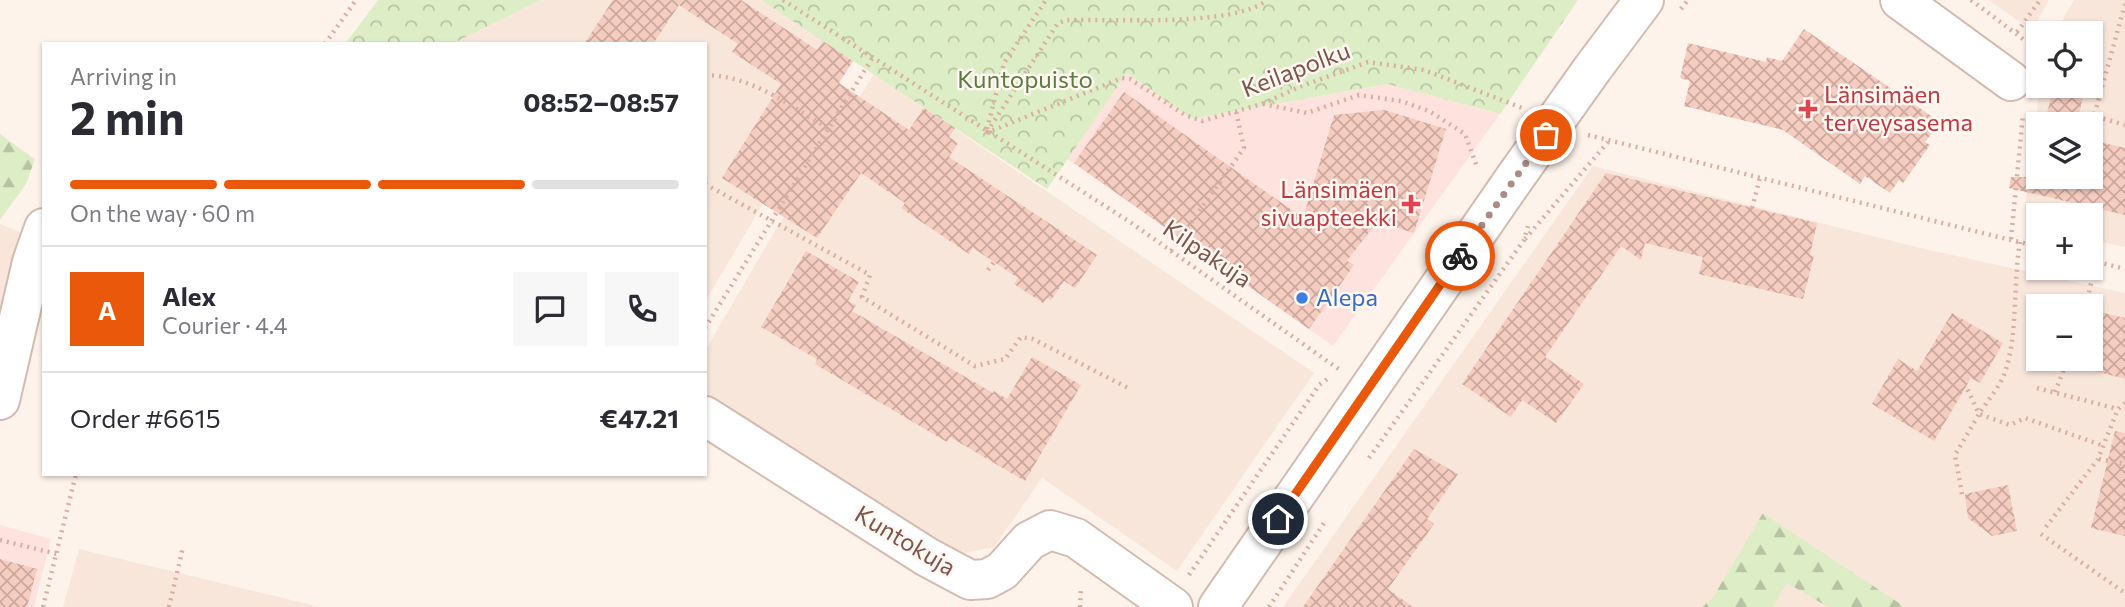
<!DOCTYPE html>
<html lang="en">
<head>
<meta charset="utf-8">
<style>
  :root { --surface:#fff; --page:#f7f7f7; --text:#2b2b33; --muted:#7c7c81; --line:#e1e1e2; --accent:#ea580c }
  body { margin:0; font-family:Commissioner,sans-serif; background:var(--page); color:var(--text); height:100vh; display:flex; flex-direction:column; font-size:26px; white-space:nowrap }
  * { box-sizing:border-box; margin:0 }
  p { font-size:23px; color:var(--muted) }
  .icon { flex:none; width:38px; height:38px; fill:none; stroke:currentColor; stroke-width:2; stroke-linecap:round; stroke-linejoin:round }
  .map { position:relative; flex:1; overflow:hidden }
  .sheet { position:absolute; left:42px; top:42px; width:665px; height:434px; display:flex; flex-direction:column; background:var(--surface); border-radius:0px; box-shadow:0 2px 5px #0004 }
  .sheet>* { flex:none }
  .tools { position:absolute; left:2026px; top:21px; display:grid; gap:14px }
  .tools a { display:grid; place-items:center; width:77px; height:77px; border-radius:0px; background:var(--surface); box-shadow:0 2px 5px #0004; font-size:35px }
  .pin { position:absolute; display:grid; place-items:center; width:60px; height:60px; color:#fff; margin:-30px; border:4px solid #fff; border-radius:50%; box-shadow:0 2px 7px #0007 }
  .courier { position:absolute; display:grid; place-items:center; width:70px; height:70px; margin:-35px; border:5px solid #ea580c; border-radius:50%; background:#fff; color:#222; box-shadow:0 2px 9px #0007 }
  .headline em { font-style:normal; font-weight:700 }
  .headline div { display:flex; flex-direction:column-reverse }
  .headline { display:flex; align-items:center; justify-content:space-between; height:119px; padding:0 28px }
  h1 { font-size:46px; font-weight:700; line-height:52px }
  .bar { display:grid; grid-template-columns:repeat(4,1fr); gap:10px 7px; align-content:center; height:84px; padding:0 28px }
  .bar i { height:9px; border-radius:5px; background:var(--line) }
  .bar .on { background:var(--accent) }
  .bar p { grid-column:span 4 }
  .line { display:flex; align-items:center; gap:18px; padding:0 28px; border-top:2px solid var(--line) }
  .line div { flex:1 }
  .round { display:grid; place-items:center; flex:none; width:74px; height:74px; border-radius:0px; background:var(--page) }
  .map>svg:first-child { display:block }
</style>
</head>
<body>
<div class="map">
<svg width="2125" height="607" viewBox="0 0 2125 607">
  <defs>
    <pattern id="forest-firs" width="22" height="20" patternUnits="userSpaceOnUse" patternTransform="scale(1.75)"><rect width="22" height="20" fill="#ddeec7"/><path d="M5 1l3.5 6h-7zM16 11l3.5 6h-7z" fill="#b8c3a4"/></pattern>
    <pattern id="park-crowns" width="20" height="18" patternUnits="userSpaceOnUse" patternTransform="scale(1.75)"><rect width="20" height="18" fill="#ddeec7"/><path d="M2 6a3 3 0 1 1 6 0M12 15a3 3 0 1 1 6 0" fill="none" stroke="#b8c3a4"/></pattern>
    <pattern id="building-cross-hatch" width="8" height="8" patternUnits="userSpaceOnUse" patternTransform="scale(1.75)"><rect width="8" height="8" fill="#f5ccc0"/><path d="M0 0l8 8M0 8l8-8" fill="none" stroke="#cba89e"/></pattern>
  </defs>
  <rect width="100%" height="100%" fill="#fef3eb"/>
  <path fill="#f8e6db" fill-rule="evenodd" d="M 540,0 L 761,0 L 853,60 L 806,131 L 705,302 L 705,44 L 452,44 Z
    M 1988,0 L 2049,0 L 2032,30 Z
    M 2074,0 L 2125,0 L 2125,247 L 2091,240 L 2091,215 L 2039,215 L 2039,226 L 2031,222 L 2025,206 L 2040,86 L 2091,86 L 2091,33 L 2055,33 ZM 2039,124 L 2091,124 L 2091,177 L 2039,177 Z
    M 874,74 L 1314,373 L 1177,571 L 1042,478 L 994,547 L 960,554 L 705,393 L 705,351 L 773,234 Z
    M 1593,166 L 1925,249 L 2125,293 L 2125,607 L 1283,607 ZM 2039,306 L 2091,306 L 2091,359 L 2039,359 Z
    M 0,224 L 21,232 L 0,315 Z
    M 79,549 L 320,607 L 63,607 Z"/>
  <path fill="#fee2de" d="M 1127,73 L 1191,119 L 1389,84 L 1500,114 L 1333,346 L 1067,159 Z
    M 0,525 L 51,539 L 34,607 L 0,607 Z"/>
  <path fill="url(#forest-firs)" d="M 0,134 L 35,159 L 26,184 L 0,220 Z
    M 1763,513 L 1905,607 L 1828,607 L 1787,583 L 1773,607 L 1702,607 L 1712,599 Z"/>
  <path fill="url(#park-crowns)" d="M 378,0 L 540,0 L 452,44 L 345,44 Z
    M 761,0 L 1578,0 L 1500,114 L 1388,84 L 1191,119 L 1127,73 L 1047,189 Z"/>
  <path fill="url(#building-cross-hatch)" d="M 613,0 L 741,0 L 817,50 L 823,41 L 853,61 L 839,83 L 909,130 L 924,108 L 955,128 L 949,137 L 958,143 L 949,157 L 1097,255 L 1075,288 L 1064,281 L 1051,300 L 1047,298 L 1043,303 L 1014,284 L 1018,278 L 973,248 L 969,254 L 901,208 L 905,203 L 861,173 L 817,238 L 722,178 L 781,84 L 732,52 L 738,44 L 679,5 L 653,44 L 584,44 Z
    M 1804,29 L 1940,122 L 1925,142 L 1930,145 L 1903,183 L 1899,180 L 1890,193 L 1865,176 L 1860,184 L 1783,130 L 1684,106 L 1690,81 L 1680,78 L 1688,43 L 1766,62 L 1767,57 L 1782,61 Z
    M 2054,86 L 2085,86 L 2077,124 L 2046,117 Z
    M 1124,92 L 1303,218 L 1334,115 L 1384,110 L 1446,129 L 1414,233 L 1377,222 L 1347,261 L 1354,265 L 1309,329 L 1074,163 Z
    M 2091,140 L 2125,148 L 2125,215 L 2009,188 L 2011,177 L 2091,177 Z
    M 1606,173 L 1817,223 L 1810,255 L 1814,256 L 1803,299 L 1699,274 L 1703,257 L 1645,243 L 1641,260 L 1621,246 L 1545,357 L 1584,384 L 1556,423 L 1522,400 L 1511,417 L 1462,384 Z
    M 806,251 L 859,282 L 848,301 L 856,305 L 852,311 L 993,393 L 994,391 L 1007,399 L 1032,357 L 1081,385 L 1025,481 L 950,437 L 947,442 L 815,364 L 817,359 L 761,327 Z
    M 2091,310 L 2125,318 L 2125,379 L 2091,370 Z
    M 1952,313 L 2003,343 L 1980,383 L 1971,378 L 1934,441 L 1872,404 L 1898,359 L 1917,371 Z
    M 2115,431 L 2125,433 L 2125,536 L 2091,528 Z
    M 1414,449 L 1458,474 L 1427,519 L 1434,524 L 1388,589 L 1413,607 L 1303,607 Z
    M 2008,485 L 2017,531 L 1992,536 L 1968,518 L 1965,494 Z
    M 0,559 L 37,569 L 27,607 L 0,607 Z"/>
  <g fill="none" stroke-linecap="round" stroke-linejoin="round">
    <g stroke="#d4bbb1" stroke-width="42">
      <path id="minor" d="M 1900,0 L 2011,81
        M 1593,68 L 1644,0
        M 0,400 L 32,262 L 44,228
        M 705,416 L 927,557 L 970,580 L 987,579 L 1002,571 L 1029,541 L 1050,530 L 1076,538 L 1173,607
        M 1218,607 L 1514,179"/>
    </g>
    <path stroke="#dbaea2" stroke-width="4.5" stroke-dasharray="2 5" stroke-linecap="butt" d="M 783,0 L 1130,222 L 1340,370
      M 1971,0 L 2031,45 L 2030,50
      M 2125,4 L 2094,116 L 2125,125
      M 1681,9 L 1688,0
      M 2017,32 L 2040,0
      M 325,44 L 356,0
      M 705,75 C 751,75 790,106 828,128
      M 1263,104 L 1307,113 L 1359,95 L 1401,101 L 1429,111 L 1465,134 L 1477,167
      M 987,129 L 1004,63 L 1046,0
      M 987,132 L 1058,23 L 1067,20 C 1113,19 1235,27 1267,0
      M 986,133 L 1122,78 L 1130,79 L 1185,115 L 1202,121 L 1262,104 L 1299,87 L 1368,62 L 1424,70 L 1522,108
      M 1588,135 L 2039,247
      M 705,184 L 870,275 L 862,297 L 975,366 L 1005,359 L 1021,337 L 1033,339 L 1130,389
      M 1752,208 L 1760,177
      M 1525,239 L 1608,142
      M 2011,239 L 2023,114
      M 2020,242 C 2013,282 2018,336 2005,372 C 2000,387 1987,401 1979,414 L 2010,425 L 2025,418 L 2104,446
      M 1171,251 L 1244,148 L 1236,111
      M 2091,260 L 2125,269
      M 988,270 L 994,262
      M 2086,306 L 2096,261
      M 705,328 L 873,57
      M 2037,388 L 2118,409
      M 2055,392 L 2066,364
      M 1369,458 L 1524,240 L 1528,226
      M 2099,459 L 2125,464
      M 1962,494 L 1955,455 L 1979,414 L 1966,386
      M 2046,527 L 2098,459 L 2118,409 L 2125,403
      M 2041,534 L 2125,593
      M 0,540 L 57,554
      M 1189,575 L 1319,385 L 1330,377
      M 43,607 L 76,474
      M 169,607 L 183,547
      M 1080,607 L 1081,588
      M 1269,607 L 1324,523"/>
    <use href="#minor" stroke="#fff" stroke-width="38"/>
    <g stroke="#d4bbb1" stroke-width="42" stroke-linecap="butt">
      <path id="minor-bridge" d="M 1514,179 L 1593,68"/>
    </g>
    <use href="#minor-bridge" stroke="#fff" stroke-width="38"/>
  </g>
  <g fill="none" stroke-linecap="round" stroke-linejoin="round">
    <path stroke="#aa8c83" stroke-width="7" stroke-dasharray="0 12.6" d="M 1460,256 L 1546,135"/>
    <path stroke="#ea580c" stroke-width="9" d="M 1278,519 L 1460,256"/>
  </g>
  <g fill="#e0444e" stroke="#fff8f2" stroke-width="2.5">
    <path d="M1804.5 98.5h7v7h7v7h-7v7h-7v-7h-7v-7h7z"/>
    <path d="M1407.5 193.5h7v7h7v7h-7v7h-7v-7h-7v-7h7z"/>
  </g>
  <circle fill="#3f7fe0" stroke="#fff8f2" stroke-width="2.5" cx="1302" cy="298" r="7"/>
  <g text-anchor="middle" stroke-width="5" stroke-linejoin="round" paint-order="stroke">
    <g font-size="24" fill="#7c544b" stroke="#fff8f2">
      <text transform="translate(1296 70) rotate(-21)" y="8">Keilapolku</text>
      <text transform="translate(1207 254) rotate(34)" y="8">Kilpakuja</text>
      <text transform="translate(905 541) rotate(31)" y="8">Kuntokuja</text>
    </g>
    <g font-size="24" fill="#5b7c3f" stroke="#fff8f2">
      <text x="1025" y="88">Kuntopuisto</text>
    </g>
    <g font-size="24" fill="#be3a42" stroke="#fff8f2" text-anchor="start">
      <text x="1824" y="103">Länsimäen<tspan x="1824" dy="28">terveysasema</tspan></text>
      <text x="1397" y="198" text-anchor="end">Länsimäen<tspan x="1397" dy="28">sivuapteekki</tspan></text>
    </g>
    <g font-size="24" fill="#366cbe" stroke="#fff8f2" text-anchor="start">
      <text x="1316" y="306">Alepa</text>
    </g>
  </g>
</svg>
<div class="tools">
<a><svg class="icon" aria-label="locate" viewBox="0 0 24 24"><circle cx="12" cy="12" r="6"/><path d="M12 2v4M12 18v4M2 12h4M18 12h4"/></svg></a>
<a><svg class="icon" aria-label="layers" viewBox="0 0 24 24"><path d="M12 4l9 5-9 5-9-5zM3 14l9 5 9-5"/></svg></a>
<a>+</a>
<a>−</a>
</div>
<div class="pin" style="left:1546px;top:135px;background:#ea580c"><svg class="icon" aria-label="bag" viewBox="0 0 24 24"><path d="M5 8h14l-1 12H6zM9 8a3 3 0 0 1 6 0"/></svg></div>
<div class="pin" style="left:1278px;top:519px;background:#1f2937"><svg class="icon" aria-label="home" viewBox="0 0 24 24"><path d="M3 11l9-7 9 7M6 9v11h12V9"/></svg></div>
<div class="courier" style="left:1460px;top:256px"><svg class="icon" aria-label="bike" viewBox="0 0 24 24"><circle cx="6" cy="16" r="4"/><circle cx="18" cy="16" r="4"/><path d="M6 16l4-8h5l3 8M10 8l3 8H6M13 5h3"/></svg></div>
<section class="sheet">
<div class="headline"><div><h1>2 min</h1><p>Arriving in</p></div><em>08:52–08:57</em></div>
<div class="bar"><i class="on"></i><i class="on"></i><i class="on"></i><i></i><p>On the way · 60 m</p></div>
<div class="line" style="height:126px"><b class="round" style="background:var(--accent);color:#fff">A</b><div><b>Alex</b><p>Courier · 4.4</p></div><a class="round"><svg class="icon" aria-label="chat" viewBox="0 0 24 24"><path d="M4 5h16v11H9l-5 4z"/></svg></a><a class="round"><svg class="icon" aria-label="phone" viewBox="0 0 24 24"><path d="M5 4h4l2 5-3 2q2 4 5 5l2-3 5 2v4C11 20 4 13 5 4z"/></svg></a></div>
<div class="line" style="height:91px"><div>Order #6615</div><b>€47.21</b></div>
</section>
</div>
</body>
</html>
